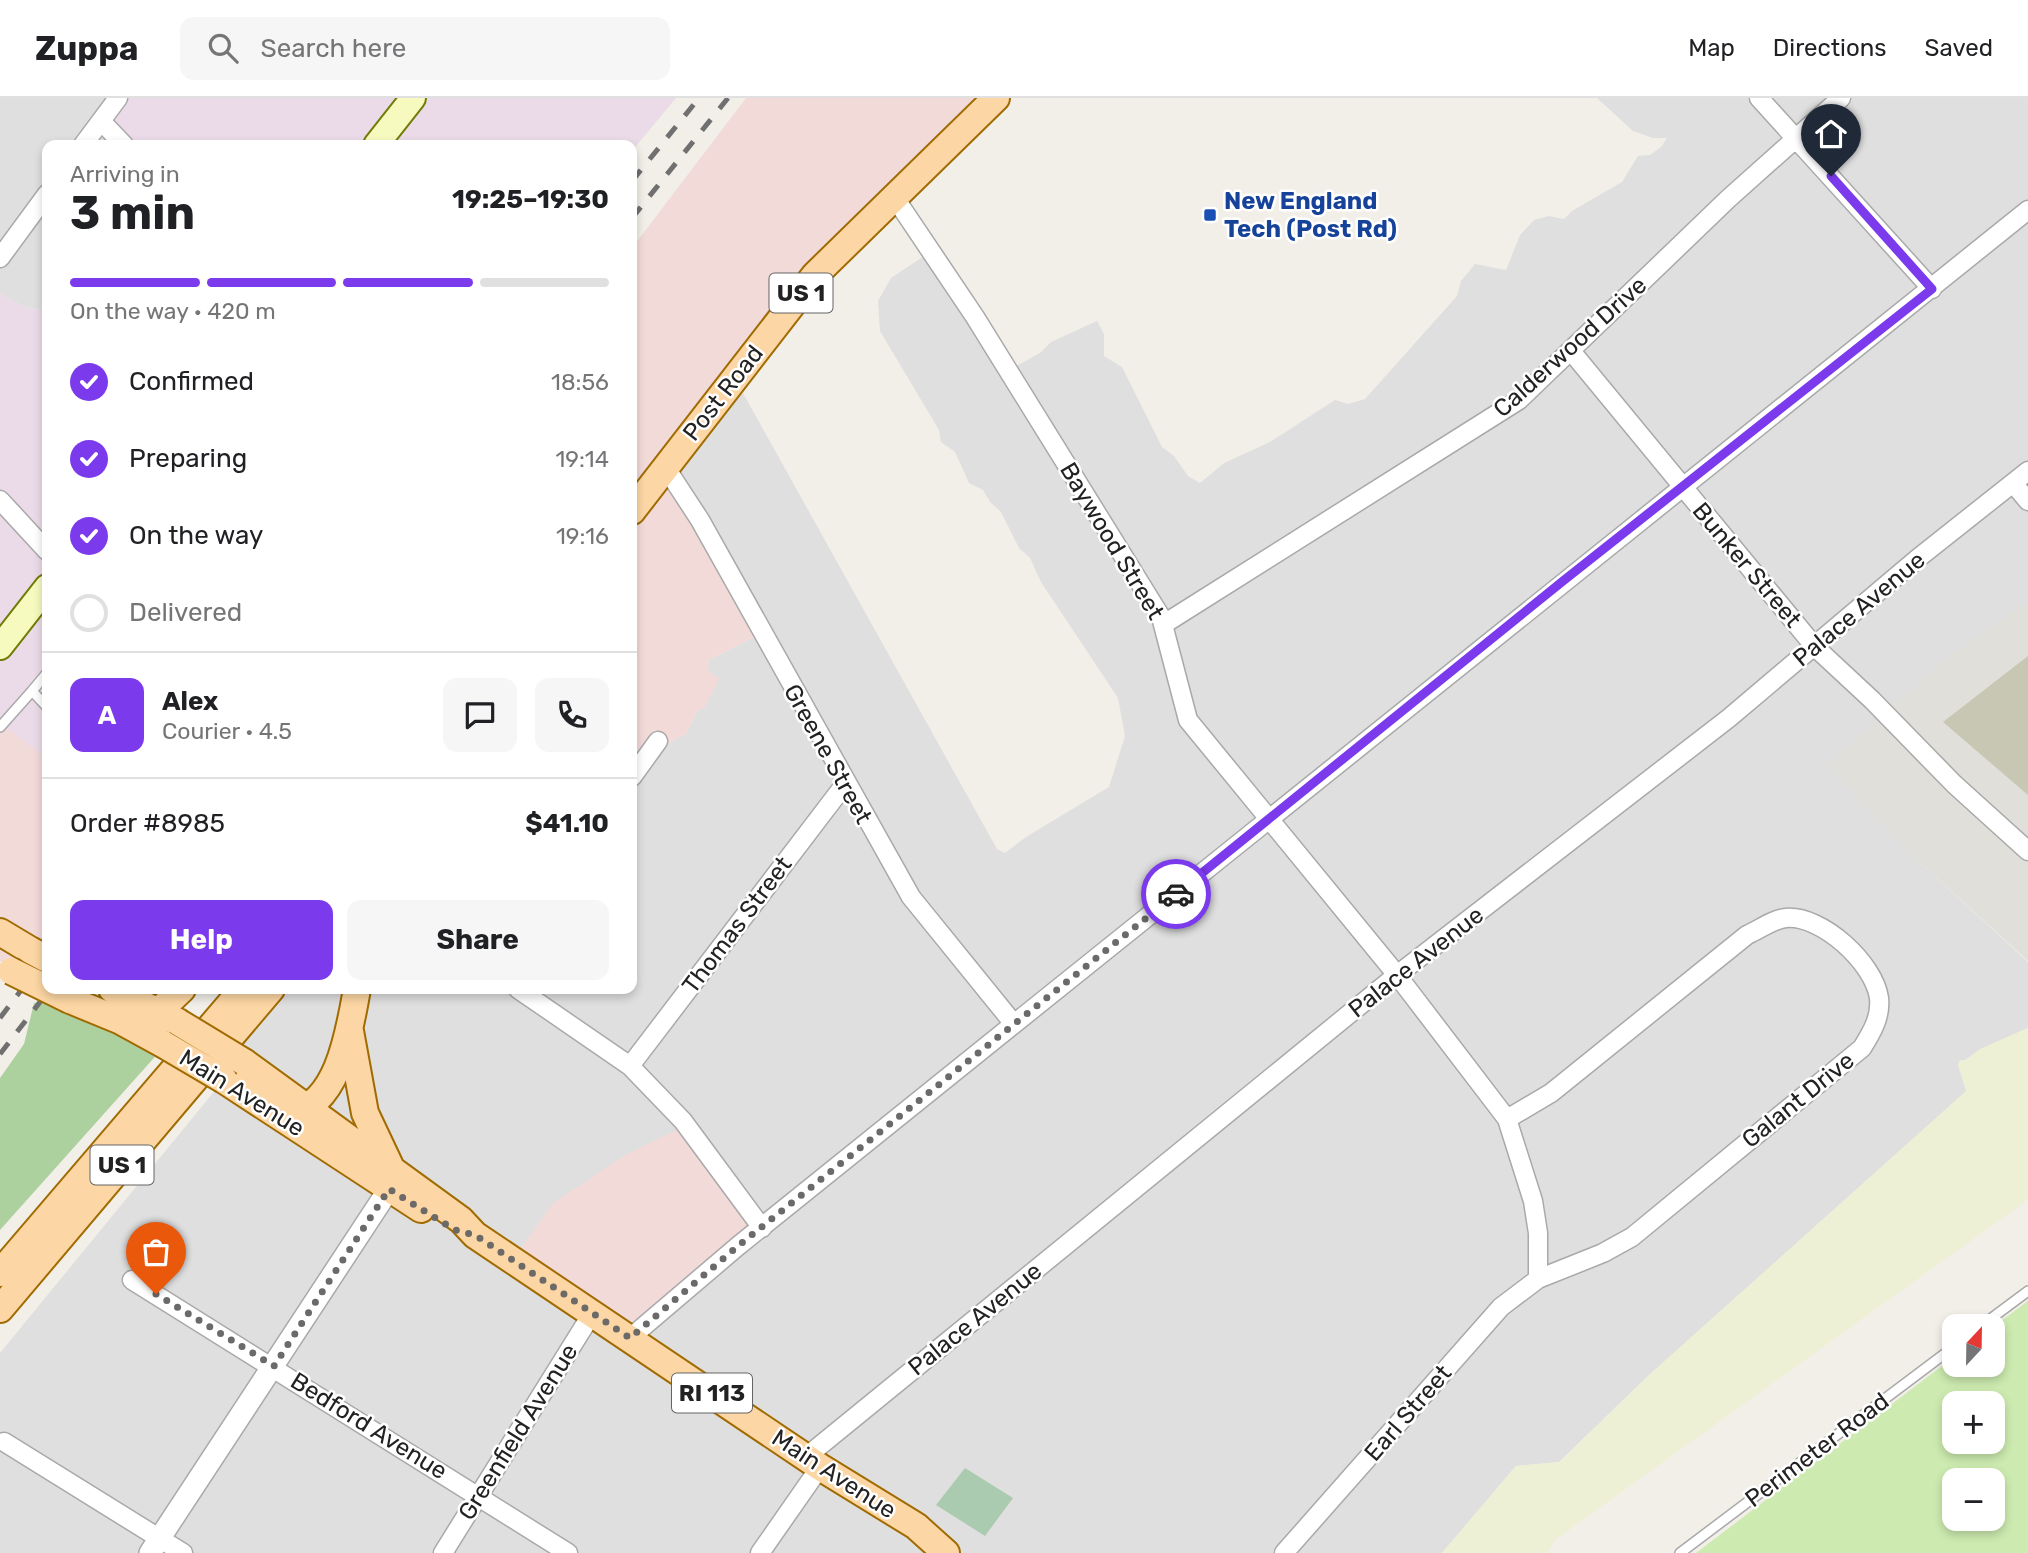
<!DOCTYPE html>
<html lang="en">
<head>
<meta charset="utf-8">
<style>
  :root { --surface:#fff; --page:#f6f6f6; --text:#202124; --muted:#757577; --line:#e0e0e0; --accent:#7c3aed }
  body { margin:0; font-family:Rubik,sans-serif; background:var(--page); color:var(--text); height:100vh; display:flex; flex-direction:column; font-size:26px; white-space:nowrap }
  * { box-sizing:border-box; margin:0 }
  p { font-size:23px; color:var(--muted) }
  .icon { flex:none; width:38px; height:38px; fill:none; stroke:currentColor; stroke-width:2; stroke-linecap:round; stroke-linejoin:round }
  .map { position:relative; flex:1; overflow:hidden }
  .sheet { position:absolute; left:42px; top:42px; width:595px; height:854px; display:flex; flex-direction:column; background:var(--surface); border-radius:14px; box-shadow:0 4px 10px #0003 }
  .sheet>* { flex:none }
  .needle { width:46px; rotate:22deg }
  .controls { position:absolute; left:1942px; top:1216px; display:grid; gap:14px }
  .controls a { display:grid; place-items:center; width:63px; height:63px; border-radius:14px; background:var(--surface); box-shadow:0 4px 10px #0003; font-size:35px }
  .pin { position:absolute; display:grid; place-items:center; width:60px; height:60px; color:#fff; margin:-72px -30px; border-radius:50% 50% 50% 0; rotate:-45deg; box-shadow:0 0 7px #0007 }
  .pin .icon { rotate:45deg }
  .courier { position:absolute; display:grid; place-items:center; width:70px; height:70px; margin:-35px; border:5px solid #7c3aed; border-radius:50%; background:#fff; color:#222; box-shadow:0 2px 9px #0007 }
  .overview em { font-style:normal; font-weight:700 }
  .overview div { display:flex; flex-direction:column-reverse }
  .overview { display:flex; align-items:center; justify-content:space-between; height:119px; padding:0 28px }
  h1 { font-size:46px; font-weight:700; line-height:52px }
  .bar { display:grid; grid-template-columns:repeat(4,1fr); gap:10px 7px; align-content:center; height:84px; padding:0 28px }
  .bar i { height:9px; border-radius:5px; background:var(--line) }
  .bar .selected { background:var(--accent) }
  .bar p { grid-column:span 4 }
  .line { display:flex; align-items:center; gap:18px; padding:0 28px; border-top:2px solid var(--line) }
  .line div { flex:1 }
  .round { display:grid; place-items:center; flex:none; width:74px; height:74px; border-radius:14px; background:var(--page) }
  ol { padding:0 28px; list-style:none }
  li { display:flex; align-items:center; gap:21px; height:77px }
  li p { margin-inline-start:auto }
  li .icon { padding:7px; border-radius:50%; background:var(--accent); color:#fff; stroke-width:4 }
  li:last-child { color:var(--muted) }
  li i { width:38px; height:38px; border:4px solid var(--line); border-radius:50% }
  .action { display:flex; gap:14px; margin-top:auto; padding:14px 28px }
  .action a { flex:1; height:80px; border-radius:14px; background:var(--accent); color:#fff; font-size:28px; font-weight:700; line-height:80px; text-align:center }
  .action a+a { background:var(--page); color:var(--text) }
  header { display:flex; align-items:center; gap:42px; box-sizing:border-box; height:98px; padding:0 35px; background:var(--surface); border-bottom:2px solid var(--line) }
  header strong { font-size:33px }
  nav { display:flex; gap:38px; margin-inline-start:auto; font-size:24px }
  .search { width:490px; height:63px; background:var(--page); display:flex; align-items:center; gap:18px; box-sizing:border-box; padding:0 24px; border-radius:14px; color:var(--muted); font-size:26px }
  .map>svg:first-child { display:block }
</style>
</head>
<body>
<header>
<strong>Zuppa</strong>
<div class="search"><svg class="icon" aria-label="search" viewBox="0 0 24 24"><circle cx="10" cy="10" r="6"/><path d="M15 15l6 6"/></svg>Search here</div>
<nav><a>Map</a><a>Directions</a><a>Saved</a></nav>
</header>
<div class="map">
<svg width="2028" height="1455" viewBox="0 0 2028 1455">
  <rect width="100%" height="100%" fill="#f2efe9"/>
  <path fill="#e0dfdf" d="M 0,0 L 128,0 L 107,32 L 120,47 L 47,47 L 47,213 L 24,209 L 0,195 Z
    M 1597,0 L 2028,0 L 2028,504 L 1828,667 L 1913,758 L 2028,864 L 2028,930 L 1981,951 L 1958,967 L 1967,993 L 1648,1278 L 1559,1364 L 1516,1368 L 1442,1455 L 0,1455 L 0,1255 L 217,990 L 203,976 L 274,891 L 521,891 L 534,898 L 539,891 L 632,891 L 632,694 L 669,645 L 686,636 L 697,613 L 709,562 L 760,536 L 730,461 L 674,362 L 734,279 L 997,751 L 1005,755 L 1026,739 L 1109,689 L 1125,638 L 1118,600 L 1041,484 L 1030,460 L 1019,450 L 1001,414 L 990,404 L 983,392 L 969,385 L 955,354 L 941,344 L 939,332 L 880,233 L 878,203 L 891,180 L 930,154 L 1011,271 L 1040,255 L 1051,244 L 1097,223 L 1104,236 L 1104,258 L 1122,269 L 1162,349 L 1174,358 L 1188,378 L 1200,385 L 1224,365 L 1270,344 L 1335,302 L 1348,306 L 1365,301 L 1457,198 L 1461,183 L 1475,166 L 1506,172 L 1520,137 L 1534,122 L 1549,118 L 1564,121 L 1572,113 L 1622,84 L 1638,58 L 1650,57 L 1661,49 L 1667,40 L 1653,40 L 1633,33 Z"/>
  <path fill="#f2dad9" d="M 746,0 L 987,0 L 930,50 L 674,362 L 730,462 L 760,536 L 709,562 L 707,572 L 719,581 L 705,609 L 697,613 L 686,636 L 669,645 L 632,694 L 632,150 Z
    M 47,518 L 47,879 L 25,876 L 0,863 L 0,589 Z
    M 687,1027 L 762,1125 L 624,1240 L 508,1169 L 553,1105 L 624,1058 Z"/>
  <path fill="#ebdbe8" d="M 128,0 L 676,0 L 632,53 L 632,47 L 120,47 L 107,32 Z
    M 0,195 L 24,209 L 47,213 L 47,661 L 0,625 Z"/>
  <path fill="#e1dfda" d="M 2028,504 L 2028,863 L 1913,758 L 1828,667 L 1951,557 Z"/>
  <path fill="#c7c7b4" d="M 2028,558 L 2028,697 L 1943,624 Z"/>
  <path fill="#eef0d5" d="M 2028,930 L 2028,1100 L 2022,1106 L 1555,1442 L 1548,1455 L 1442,1455 L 1516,1368 L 1560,1364 L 1648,1278 L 1966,993 L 1958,967 L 1960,962 L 1967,962 L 1980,951 Z"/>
  <path fill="#cdebb0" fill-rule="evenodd" d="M 2028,1203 L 2028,1455 L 1696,1455 L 1955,1258 L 1955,1267 L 1993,1267 L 1993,1229 ZM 1955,1306 L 1993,1306 L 1993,1344 L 1955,1344 ZM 1955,1382 L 1993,1382 L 1993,1421 L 1955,1421 Z"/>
  <path fill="#add19e" d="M 39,904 L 67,907 L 161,952 L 0,1132 L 0,980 L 24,946 L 34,905 Z"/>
  <path fill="#aacbaf" d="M 965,1370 L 1013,1400 L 985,1438 L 936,1407 Z"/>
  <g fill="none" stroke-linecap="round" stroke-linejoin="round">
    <g stroke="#a9a9a9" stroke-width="12">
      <path id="service" d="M 32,593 L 47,575
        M 0,629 L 32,593 L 47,609
        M 1981,1228 L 2028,1193
        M 1680,1455 L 1955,1248"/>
    </g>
    <g stroke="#a9a9a9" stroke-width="21">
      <path id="minor" d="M 1759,0 L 1932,191
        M 101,23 L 124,47
        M 83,47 L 118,0
        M 893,97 L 975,219 L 1161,519 L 1188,622 L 1397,877 L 1507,1021 L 1533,1103 L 1538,1135 L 1538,1181
        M 0,160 L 47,96
        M 1571,253 L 1815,549 L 1872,602 L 1954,686 L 2028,753
        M 666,370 L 700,422 L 911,799 L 1014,926
        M 2013,385 L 2028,403
        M 0,402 L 47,453
        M 1164,526 L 1519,302 L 1728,101 L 1841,0
        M 632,679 L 658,643
        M 518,891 L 630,968 L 683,1023 L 762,1130
        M 630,968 L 845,686
        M 132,1182 L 568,1455
        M 630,1240 L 738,1148 L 1014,926 L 2028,112
        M 4,1344 L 183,1455
        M 806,1359 L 1397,877 L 1729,620 L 1917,461 L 2028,373
        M 443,1455 L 593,1214
        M 760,1455 L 820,1369
        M 1284,1455 L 1501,1209 L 1538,1181 L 1603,1155 L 1632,1139 L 1862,950 C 1872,934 1881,919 1879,900 C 1874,865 1822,817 1786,820 C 1773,821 1759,832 1747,837 L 1551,995 L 1507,1021"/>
    </g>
    <g stroke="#a9a9a9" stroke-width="24">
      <path id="tertiary" d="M 150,1455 L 389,1091"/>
    </g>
    <g stroke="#707d05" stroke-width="28">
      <path id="secondary" d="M 376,47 L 413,0
        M 0,549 L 47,489"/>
    </g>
    <g stroke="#a06b00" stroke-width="30">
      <path id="primary" d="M 632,413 L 815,177 L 996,0
        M 0,834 L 30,852
        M 112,891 L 178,924
        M 70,902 L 121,923 L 163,946
        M 155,928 L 159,913 L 182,891
        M 350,933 L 365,1015 L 390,1068
        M 244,964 L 461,1122 L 475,1137 L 820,1369 L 916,1428 L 946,1455
        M 224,982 L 421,1111
        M 291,1014 C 339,1008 350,929 357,891
        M 0,1175 L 243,891
        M 0,1211 L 271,891"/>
    </g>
    <use href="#service" stroke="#fff" stroke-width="9"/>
    <use href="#minor" stroke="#fff" stroke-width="18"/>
    <use href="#tertiary" stroke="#fff" stroke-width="21"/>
    <use href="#secondary" stroke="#f7fabf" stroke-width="24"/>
    <use href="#primary" stroke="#fcd6a4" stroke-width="26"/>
    <path stroke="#707070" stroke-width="5" stroke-dasharray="14 14" stroke-linecap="butt" d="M 632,83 L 699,0
      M 632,120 L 728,0
      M 0,920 L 47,858
      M 0,956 L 50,891"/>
    <g stroke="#a06b00" stroke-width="30" stroke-linecap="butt">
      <path id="primary-bridge" d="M 30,852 L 47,861
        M 11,873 L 70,902
        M 178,924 L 244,964
        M 163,946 L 224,982"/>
    </g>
    <use href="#primary-bridge" stroke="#fcd6a4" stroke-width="26"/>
  </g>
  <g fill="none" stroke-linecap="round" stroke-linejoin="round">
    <path stroke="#6b6a68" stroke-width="7" stroke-dasharray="0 12.6" d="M 156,1196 L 274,1268 L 389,1091 L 455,1132 L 475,1137 L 630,1240 L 738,1148 L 1176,796"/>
    <path stroke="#7c3aed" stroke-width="9" d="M 1176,796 L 1563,483 L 1932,191 L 1831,78"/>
  </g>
  <rect fill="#1a4fb4" stroke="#fff" stroke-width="2.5" x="1203" y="110" width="14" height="14" rx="3.5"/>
  <g text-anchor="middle" stroke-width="5" stroke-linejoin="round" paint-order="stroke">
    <g fill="#fff" stroke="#646464" stroke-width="2">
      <rect x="769.5" y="175.5" width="63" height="39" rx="5"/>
      <rect x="90.5" y="1047.5" width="63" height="39" rx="5"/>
      <rect x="672" y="1275.5" width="80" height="39" rx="5"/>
    </g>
    <g font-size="23" font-weight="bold" fill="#222">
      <text x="801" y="203">US 1</text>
      <text x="122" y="1075">US 1</text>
      <text x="712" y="1303">RI 113</text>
    </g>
    <g font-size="24" font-weight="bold" fill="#164399" stroke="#fff" text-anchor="start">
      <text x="1224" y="111">New England<tspan x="1224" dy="28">Tech (Post Rd)</tspan></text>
    </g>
    <g font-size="24" fill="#222" stroke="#fff">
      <text transform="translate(1570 249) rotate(-42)" y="8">Calderwood Drive</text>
      <text transform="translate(723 295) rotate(-52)" y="8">Post Road</text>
      <text transform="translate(1112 443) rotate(59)" y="8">Baywood Street</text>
      <text transform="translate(1747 467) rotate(50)" y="8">Bunker Street</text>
      <text transform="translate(1859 511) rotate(-40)" y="8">Palace Avenue</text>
      <text transform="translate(828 656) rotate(61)" y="8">Greene Street</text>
      <text transform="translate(737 827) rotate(-53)" y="8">Thomas Street</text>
      <text transform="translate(1416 864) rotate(-38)" y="8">Palace Avenue</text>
      <text transform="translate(242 995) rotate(32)" y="8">Main Avenue</text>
      <text transform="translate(1798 1002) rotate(-39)" y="8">Galant Drive</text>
      <text transform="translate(975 1221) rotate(-39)" y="8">Palace Avenue</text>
      <text transform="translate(1408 1315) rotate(-49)" y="8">Earl Street</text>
      <text transform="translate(369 1328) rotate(32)" y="8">Bedford Avenue</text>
      <text transform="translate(518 1334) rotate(-58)" y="8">Greenfield Avenue</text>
      <text transform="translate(1817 1352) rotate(-37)" y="8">Perimeter Road</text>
      <text transform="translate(834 1376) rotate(33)" y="8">Main Avenue</text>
    </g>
  </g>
</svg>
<div class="controls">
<a><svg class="needle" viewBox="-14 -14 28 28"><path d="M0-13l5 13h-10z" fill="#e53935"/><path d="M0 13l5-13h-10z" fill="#757577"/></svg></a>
<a>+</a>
<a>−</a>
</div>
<div class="pin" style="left:156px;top:1196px;background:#ea580c"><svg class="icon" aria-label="bag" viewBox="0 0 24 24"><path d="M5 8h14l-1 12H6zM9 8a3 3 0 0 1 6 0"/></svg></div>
<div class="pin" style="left:1831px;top:78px;background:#1f2937"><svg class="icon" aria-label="home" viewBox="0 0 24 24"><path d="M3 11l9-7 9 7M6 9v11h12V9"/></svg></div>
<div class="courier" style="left:1176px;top:796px"><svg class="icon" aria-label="car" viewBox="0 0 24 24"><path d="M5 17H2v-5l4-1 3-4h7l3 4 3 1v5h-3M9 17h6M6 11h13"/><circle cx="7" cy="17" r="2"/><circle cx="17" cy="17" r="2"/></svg></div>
<section class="sheet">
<div class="overview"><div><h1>3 min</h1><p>Arriving in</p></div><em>19:25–19:30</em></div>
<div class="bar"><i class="selected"></i><i class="selected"></i><i class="selected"></i><i></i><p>On the way · 420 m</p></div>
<ol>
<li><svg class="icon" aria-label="check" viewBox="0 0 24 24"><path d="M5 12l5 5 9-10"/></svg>Confirmed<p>18:56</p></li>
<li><svg class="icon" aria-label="check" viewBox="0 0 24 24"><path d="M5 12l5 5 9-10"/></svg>Preparing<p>19:14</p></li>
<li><svg class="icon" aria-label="check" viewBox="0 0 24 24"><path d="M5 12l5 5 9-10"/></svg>On the way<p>19:16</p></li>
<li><i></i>Delivered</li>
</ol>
<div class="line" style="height:126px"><b class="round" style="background:var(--accent);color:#fff">A</b><div><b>Alex</b><p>Courier · 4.5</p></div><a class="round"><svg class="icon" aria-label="chat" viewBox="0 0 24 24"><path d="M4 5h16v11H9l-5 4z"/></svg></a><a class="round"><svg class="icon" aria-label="phone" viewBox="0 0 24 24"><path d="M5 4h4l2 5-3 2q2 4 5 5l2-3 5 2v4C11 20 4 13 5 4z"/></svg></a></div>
<div class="line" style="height:91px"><div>Order #8985</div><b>$41.10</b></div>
<div class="action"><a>Help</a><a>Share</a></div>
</section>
</div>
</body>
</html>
